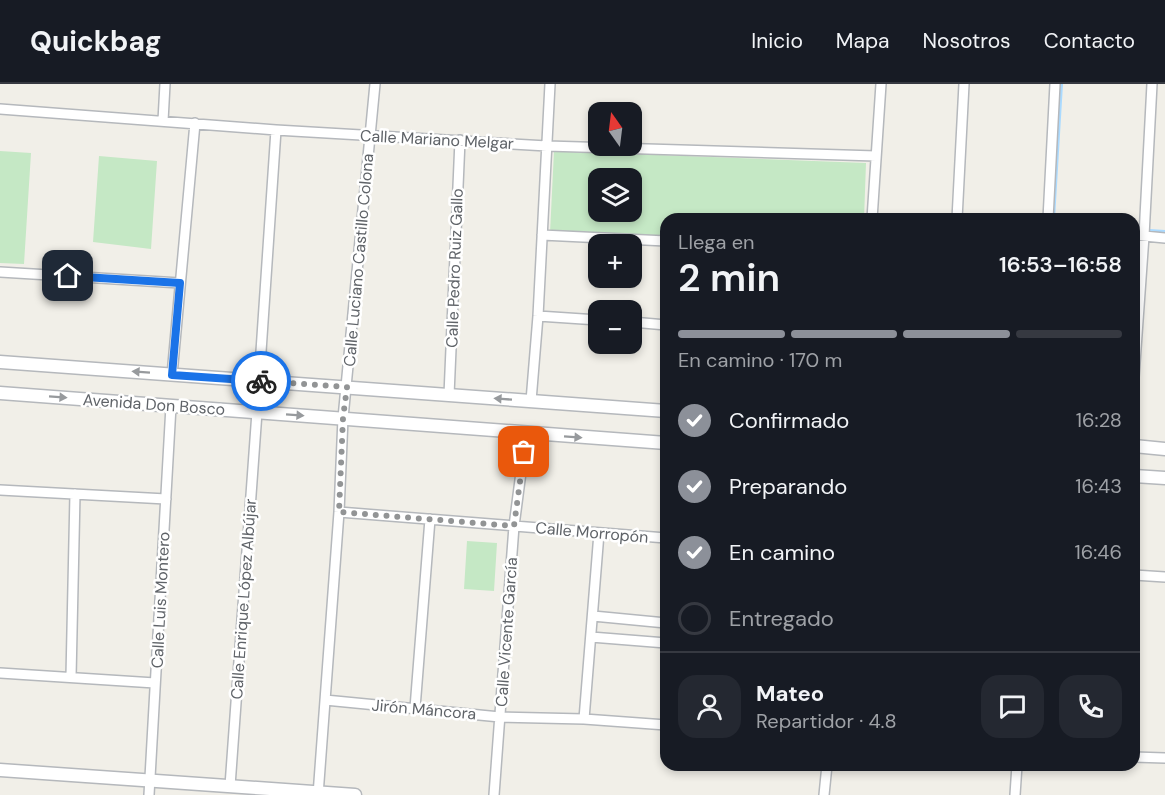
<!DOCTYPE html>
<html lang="es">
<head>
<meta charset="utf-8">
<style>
  :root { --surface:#171b24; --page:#242831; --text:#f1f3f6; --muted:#9ea1a6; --line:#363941; --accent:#8c9099 }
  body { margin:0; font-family:"DM Sans",sans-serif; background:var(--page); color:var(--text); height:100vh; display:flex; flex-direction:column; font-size:22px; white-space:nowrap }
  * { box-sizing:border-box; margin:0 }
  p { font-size:20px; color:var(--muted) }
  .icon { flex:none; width:33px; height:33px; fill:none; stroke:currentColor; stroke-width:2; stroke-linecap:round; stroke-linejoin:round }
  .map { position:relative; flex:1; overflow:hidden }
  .panel { position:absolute; left:660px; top:129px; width:480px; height:558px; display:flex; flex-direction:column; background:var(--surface); border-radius:18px; box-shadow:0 3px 9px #0003 }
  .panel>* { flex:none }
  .needle { width:39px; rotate:346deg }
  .buttons { position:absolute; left:588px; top:18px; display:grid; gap:12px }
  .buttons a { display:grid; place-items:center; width:54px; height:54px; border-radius:12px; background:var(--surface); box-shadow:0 3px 9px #0003; font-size:30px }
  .pin { position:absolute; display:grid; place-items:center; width:51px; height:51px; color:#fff; margin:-26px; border-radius:12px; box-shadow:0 3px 9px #0006 }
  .courier { position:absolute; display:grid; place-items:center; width:60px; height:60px; margin:-30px; border:4px solid #1a73e8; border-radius:50%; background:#fff; color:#222; box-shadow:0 2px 8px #0007 }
  .head em { font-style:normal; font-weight:600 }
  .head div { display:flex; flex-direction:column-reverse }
  .head { display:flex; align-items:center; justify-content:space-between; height:102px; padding:0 18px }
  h1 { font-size:39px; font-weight:600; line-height:45px }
  .bar { display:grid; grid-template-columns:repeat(4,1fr); gap:9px 6px; align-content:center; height:72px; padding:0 18px }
  .bar i { height:8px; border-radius:4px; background:var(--line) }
  .bar .current { background:var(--accent) }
  .bar p { grid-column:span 4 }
  .line { display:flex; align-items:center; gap:15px; padding:0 18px; border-top:2px solid var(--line) }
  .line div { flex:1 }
  .round { display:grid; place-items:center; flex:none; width:63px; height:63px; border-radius:18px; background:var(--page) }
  ol { padding:0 18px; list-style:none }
  li { display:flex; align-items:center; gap:18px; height:66px }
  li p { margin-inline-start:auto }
  li .icon { padding:6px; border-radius:50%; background:var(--accent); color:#fff; stroke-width:4 }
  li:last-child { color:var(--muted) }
  li i { width:33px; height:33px; border:3px solid var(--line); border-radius:50% }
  header { display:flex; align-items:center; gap:36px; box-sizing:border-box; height:84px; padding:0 30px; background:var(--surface); border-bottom:2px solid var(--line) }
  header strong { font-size:28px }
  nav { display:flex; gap:33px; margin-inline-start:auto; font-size:21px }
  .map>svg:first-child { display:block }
</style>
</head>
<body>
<header>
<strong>Quickbag</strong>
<nav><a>Inicio</a><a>Mapa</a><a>Nosotros</a><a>Contacto</a></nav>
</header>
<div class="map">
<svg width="1165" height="711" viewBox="0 0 1165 711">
  <rect width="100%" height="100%" fill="#f1efe8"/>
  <path fill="#c5e8c5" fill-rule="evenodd" d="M 0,67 L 31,69 L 24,180 L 0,179 Z
    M 554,67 L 866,79 L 864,135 L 666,135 L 666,154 L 550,149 ZM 598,94 L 632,94 L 632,128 L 598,128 Z
    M 99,72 L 157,77 L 151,165 L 93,158 Z
    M 467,457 L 497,459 L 494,507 L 464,505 Z"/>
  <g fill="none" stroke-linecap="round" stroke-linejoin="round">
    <path stroke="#aadaff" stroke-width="4" d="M 1053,135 L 1061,0
      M 1134,146 L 1165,148"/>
    <g stroke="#b5b8bc" stroke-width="12">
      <path id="minor" d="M 0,25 L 276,46 L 547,62 L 876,72
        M 163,37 L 165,0
        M 872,135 L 881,0
        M 957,135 L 964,0
        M 1048,135 L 1055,0
        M 542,151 L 666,157
        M 1134,151 L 1165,154
        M 0,188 L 180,199
        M 538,232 L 598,236
        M 632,238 L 666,241
        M 172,291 L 195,39
        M 1134,293 L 1144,152 L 1152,0
        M 259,297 L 276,46
        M 449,311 L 460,56
        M 531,317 L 538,232 L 550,0
        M 0,406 L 166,415
        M 339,428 L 666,454
        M 1134,491 L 1165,493
        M 593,532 L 666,539
        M 591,553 L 666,559
        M 0,589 L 155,599
        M 71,593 L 75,410
        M 325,616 L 500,633 L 584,635 L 666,641
        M 415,624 L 430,435
        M 584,635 L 599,449
        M 1134,673 L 1165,674
        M 230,702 L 257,328
        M 149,711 L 171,322
        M 318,711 L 339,428 L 343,334 L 375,0
        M 494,711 L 514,442 L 526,350
        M 824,711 L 827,681
        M 1015,711 L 1017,681"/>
    </g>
    <g stroke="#b5b8bc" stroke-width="15">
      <path id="tertiary" d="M 0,278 L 666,327
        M 0,309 L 666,359
        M 1134,362 L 1165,365
        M 1134,392 L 1165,394
        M 0,686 L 355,711"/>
    </g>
    <use href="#minor" stroke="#fff" stroke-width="9"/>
    <use href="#tertiary" stroke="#fff" stroke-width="12"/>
  </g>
  <defs><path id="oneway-solid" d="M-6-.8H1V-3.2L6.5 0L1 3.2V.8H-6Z" transform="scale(1.5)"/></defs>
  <g fill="#979a9d">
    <use href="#oneway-solid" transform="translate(141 288) rotate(-176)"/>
    <use href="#oneway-solid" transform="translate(58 313) rotate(4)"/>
    <use href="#oneway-solid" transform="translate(503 315) rotate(-176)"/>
    <use href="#oneway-solid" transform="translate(295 331) rotate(4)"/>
    <use href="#oneway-solid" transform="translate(573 353) rotate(4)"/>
  </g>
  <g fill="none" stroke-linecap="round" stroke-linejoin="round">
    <path stroke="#929495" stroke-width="6" stroke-dasharray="0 10.8" d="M 261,297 L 347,303 L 343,334 L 339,428 L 514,442 L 524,368"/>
    <path stroke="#1a73e8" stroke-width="8" d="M 68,192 L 180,199 L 172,291 L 261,297"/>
  </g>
  <g text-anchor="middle" stroke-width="5" stroke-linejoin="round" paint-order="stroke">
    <g font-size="16" fill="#5f6368" stroke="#fff">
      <text transform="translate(437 55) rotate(3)" y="6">Calle Mariano Melgar</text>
      <text transform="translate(358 176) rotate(-85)" y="6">Calle Luciano Castillo Colona</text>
      <text transform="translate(454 184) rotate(-88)" y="6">Calle Pedro Ruiz Gallo</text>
      <text transform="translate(154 320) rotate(4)" y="6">Avenida Don Bosco</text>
      <text transform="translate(592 448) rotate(5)" y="6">Calle Morropón</text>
      <text transform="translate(243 515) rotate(-86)" y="6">Calle Enrique López Albújar</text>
      <text transform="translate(160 516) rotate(-87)" y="6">Calle Luis Montero</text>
      <text transform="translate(506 548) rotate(-86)" y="6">Calle Vicente García</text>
      <text transform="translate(424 625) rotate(5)" y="6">Jirón Máncora</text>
    </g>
  </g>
</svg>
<div class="buttons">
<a><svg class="needle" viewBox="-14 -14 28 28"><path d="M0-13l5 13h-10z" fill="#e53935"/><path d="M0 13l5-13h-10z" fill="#9ea1a6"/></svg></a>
<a><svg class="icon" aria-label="layers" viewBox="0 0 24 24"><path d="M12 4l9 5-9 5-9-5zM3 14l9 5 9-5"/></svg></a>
<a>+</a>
<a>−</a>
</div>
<div class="pin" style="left:524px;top:368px;background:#ea580c"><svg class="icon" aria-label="bag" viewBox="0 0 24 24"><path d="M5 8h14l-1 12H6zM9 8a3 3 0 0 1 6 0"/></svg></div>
<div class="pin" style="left:68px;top:192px;background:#1f2937"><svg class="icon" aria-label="home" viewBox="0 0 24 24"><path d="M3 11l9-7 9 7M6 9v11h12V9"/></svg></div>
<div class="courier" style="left:261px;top:297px"><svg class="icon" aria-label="bike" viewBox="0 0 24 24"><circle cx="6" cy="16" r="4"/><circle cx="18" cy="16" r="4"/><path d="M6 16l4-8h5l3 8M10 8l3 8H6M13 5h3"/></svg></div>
<section class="panel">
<div class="head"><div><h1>2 min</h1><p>Llega en</p></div><em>16:53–16:58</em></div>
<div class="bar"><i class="current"></i><i class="current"></i><i class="current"></i><i></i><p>En camino · 170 m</p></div>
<ol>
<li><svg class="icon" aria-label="check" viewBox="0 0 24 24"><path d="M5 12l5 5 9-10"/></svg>Confirmado<p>16:28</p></li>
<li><svg class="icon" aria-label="check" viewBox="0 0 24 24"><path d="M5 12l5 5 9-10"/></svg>Preparando<p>16:43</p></li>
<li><svg class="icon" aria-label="check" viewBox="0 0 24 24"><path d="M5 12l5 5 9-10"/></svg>En camino<p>16:46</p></li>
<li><i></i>Entregado</li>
</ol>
<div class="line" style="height:108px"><a class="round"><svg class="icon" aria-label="person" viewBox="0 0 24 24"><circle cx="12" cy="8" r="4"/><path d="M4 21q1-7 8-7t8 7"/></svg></a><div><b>Mateo</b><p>Repartidor · 4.8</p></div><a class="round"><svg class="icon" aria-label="chat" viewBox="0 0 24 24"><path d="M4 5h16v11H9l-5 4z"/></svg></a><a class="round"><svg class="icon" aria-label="phone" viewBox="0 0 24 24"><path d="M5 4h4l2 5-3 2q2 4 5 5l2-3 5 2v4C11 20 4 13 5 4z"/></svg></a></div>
</section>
</div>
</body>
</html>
